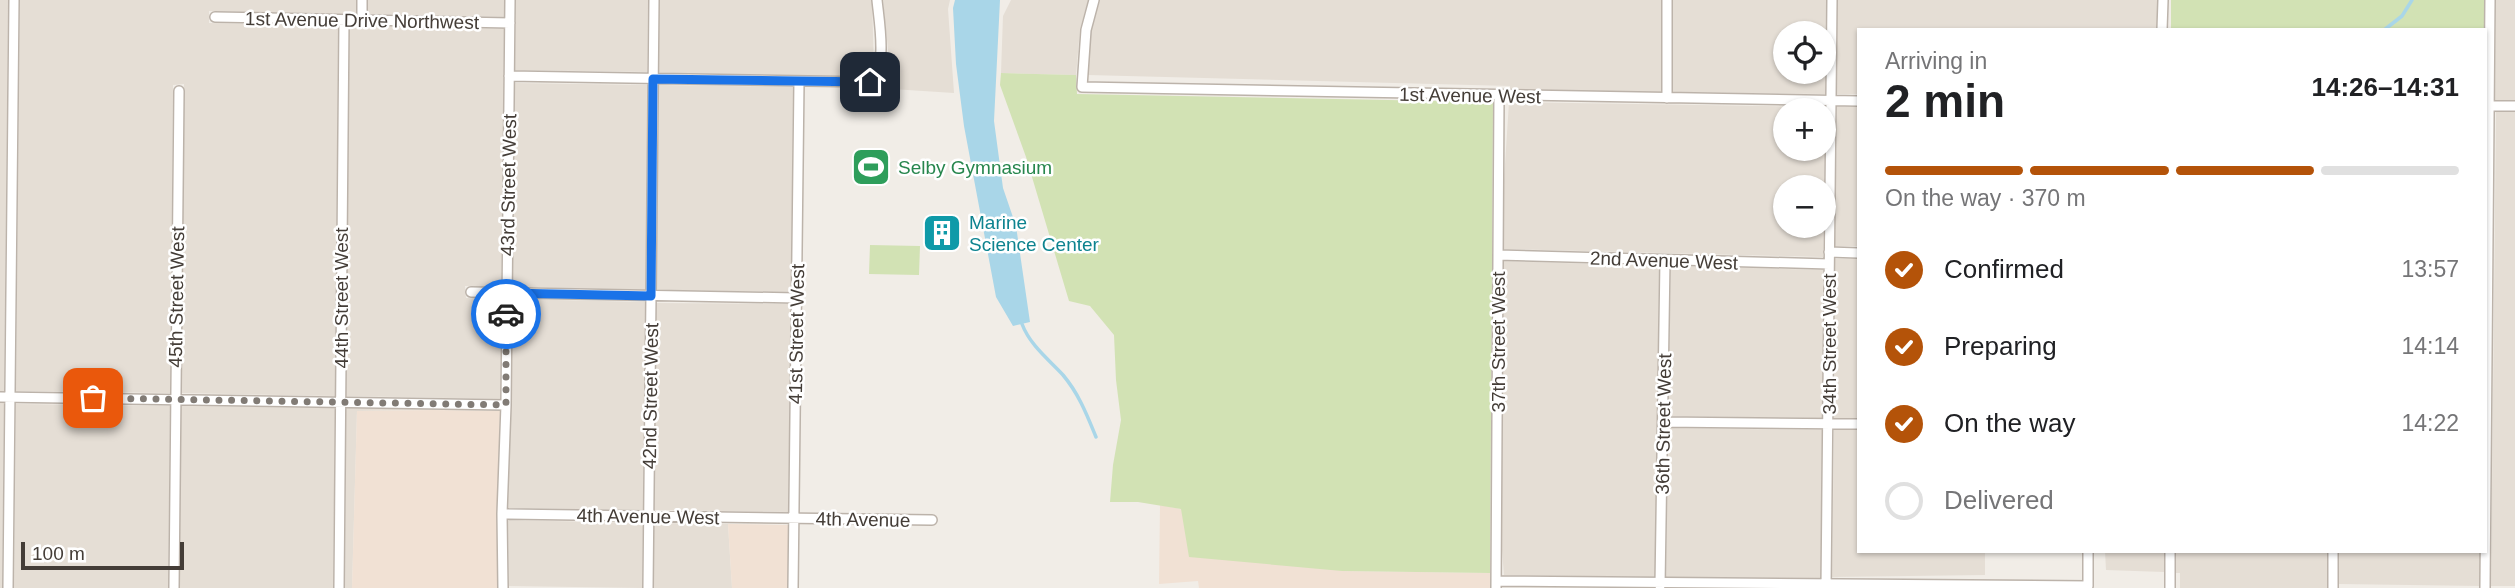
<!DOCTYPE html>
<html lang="en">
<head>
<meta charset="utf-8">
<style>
  :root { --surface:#fff; --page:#f2f2f2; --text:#202124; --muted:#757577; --line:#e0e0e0; --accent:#b45309 }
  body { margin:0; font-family:Helvetica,sans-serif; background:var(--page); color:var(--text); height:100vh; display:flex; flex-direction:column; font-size:26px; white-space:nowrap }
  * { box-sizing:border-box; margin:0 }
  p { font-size:23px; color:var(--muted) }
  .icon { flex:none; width:38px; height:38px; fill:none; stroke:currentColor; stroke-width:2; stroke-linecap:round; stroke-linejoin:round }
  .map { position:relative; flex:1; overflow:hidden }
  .sheet { position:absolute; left:1857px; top:28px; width:630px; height:525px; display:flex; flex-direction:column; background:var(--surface); border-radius:0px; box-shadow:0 2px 5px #0004 }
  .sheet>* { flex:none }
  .tools { position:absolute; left:1773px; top:21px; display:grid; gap:14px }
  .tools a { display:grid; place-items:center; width:63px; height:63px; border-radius:50%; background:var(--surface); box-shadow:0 2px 5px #0004; font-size:35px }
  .scale { position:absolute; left:21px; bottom:18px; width:163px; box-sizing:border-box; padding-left:7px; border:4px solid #443d37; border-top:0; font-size:19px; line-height:24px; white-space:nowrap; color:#443d37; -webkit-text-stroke:5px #fff; paint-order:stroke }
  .pin { position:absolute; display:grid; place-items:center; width:60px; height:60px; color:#fff; margin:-30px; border-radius:14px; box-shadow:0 4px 10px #0006 }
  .courier { position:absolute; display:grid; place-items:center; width:70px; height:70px; margin:-35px; border:5px solid #1a73e8; border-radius:50%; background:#fff; color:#222; box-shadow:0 2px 9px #0007 }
  .overview em { font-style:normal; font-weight:600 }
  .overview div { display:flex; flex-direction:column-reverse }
  .overview { display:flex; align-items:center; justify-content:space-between; height:119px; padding:0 28px }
  h1 { font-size:46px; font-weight:600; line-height:52px }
  .bar { display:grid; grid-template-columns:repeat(4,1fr); gap:10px 7px; align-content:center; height:84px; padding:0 28px }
  .bar i { height:9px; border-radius:5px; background:var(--line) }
  .bar .current { background:var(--accent) }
  .bar p { grid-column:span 4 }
  ol { padding:0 28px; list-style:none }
  li { display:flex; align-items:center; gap:21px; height:77px }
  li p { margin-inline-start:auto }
  li .icon { padding:7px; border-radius:50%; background:var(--accent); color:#fff; stroke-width:4 }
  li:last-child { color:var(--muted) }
  li i { width:38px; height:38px; border:4px solid var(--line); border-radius:50% }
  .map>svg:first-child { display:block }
</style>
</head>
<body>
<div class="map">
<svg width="2515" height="588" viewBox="0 0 2515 588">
  <rect width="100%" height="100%" fill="#f1ede7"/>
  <path fill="#e5ded5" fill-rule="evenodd" d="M 0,0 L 8,0 L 4,391 L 0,391 Z
    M 20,0 L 356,0 L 356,14 L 209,11 L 209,23 L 338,26 L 335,396 L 181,393 L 184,84 L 173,85 L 170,393 L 16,391 Z
    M 368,0 L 504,0 L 504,17 L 368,14 Z
    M 516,0 L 648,0 L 647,72 L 515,70 Z
    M 659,0 L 872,0 L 874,69 L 868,76 L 861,77 L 659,73 Z
    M 883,0 L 950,0 L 948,9 L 954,93 L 892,89 Z
    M 1011,0 L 1088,0 L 1080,29 L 1076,75 L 1001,73 L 1003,16 Z
    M 1100,0 L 1662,0 L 1661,92 L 1510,90 L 1510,86 L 1088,75 L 1091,31 Z
    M 1673,0 L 1826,0 L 1825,94 L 1672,92 ZM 1785,33 L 1824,33 L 1824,72 L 1785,72 Z
    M 1837,0 L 2157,0 L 2157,30 L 1858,30 L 1858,94 L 1837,94 Z
    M 2496,0 L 2515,0 L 2515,100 L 2495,100 Z
    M 349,26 L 504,29 L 501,287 L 465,286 L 466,298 L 501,299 L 500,399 L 346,396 Z
    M 515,83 L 647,85 L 645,290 L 512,287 Z
    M 659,85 L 793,87 L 791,292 L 656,290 Z
    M 1509,102 L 1825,107 L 1823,257 L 1504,249 L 1504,180 ZM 1824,110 L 1824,149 L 1785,149 L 1785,110 ZM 1785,187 L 1824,187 L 1824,226 L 1785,226 Z
    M 1837,107 L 1858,107 L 1858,246 L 1835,246 Z
    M 2496,112 L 2515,112 L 2515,586 L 2491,586 Z
    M 1835,259 L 1858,259 L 1858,418 L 1834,418 Z
    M 1504,261 L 1659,266 L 1655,577 L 1504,575 L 1501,538 Z
    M 1671,266 L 1823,270 L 1822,418 L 1668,416 Z
    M 512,299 L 645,302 L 643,510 L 508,508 Z
    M 656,303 L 791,304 L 788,512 L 654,510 Z
    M 0,403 L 4,403 L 2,588 L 0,588 Z
    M 16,404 L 170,406 L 168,588 L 14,588 Z
    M 181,406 L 335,408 L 333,588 L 179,588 Z
    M 346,408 L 434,410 L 357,411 L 352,588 L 345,588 Z
    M 1668,428 L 1822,430 L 1821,578 L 1666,577 Z
    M 1834,430 L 1858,430 L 1858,551 L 1985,551 L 1985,575 L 1832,577 Z
    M 508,520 L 643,523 L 642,588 L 509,586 Z
    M 654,523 L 728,524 L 732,588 L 653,588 Z
    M 2105,551 L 2164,551 L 2164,572 L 2106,570 Z
    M 2176,551 L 2328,551 L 2327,588 L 2180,588 L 2180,573 L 2175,573 Z
    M 2339,551 L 2480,551 L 2480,586 L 2339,584 Z"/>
  <path fill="#f1e1d4" d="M 434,410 L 500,411 L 497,520 L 498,588 L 352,588 L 357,411 Z
    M 1160,505 L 1181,509 L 1342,571 L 1490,573 L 1490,588 L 1199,588 L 1198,581 L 1159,584 Z
    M 728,524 L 788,525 L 788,588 L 732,588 Z"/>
  <path fill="#d2e2b4" d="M 2171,0 L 2484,0 L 2484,30 L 2171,30 Z
    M 1001,73 L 1076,75 L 1077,94 L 1493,102 L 1490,573 L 1342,571 L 1189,557 L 1181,509 L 1138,502 L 1110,502 L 1113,465 L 1121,420 L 1116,380 L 1114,335 L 1090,306 L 1069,301 L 1026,157 L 1000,85 Z
    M 870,245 L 920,246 L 919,275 L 869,274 Z"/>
  <path fill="#a9d6e8" d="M 955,0 L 1000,0 L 994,121 L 1003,188 L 1016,226 L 1030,322 L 1013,326 L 996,297 L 964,126 L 956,64 L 953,8 Z"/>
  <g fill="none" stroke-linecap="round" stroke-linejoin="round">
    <path stroke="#a9d6e8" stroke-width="3.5" d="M 2384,30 L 2402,16 L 2412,0
      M 1022,324 C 1030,345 1048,359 1063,375 C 1079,394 1087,415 1096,437"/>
    <g stroke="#bcb3aa" stroke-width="12">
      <path id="minor" d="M 1094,0 L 1086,30 L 1082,87 L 1858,101
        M 215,17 L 510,23
        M 362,20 L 362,0
        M 2162,30 L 2163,0
        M 509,76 L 870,82 C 888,69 879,21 877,0
        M 1667,98 L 1667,0
        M 2485,106 L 2515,106
        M 1829,252 L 1858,253
        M 1498,255 L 1829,264
        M 471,292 L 796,298
        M 0,397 L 506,405
        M 1663,422 L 1858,424
        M 502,514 L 932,520
        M 1496,581 L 2088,586 L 2088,551
        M 1660,586 L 1665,260
        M 8,588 L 14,0
        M 174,588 L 179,91
        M 339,588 L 344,20
        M 503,588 L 502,514 L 506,405 L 510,0
        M 648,588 L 654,0
        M 793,588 L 799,81
        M 1496,588 L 1499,96
        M 1826,588 L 1832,0
        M 2170,588 L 2170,551
        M 2333,588 L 2333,551
        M 2485,588 L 2490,0"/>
    </g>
    <use href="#minor" stroke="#fff" stroke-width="9"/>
  </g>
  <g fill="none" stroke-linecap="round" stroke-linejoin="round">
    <path stroke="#817b75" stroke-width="7" stroke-dasharray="0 12.6" d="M 93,398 L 506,405 L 506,314"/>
    <path stroke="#1a73e8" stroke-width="9" d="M 506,314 L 507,293 L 651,296 L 653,79 L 870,82"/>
  </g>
  <defs>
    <g id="stadium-square" transform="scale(2.0125)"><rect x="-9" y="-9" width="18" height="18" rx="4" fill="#2e9e5b" stroke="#fff"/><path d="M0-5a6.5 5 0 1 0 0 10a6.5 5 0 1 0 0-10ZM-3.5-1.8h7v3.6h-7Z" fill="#fff"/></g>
    <g id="building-square" transform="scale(2.0125)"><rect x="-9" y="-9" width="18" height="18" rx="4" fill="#0f9aa8" stroke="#fff"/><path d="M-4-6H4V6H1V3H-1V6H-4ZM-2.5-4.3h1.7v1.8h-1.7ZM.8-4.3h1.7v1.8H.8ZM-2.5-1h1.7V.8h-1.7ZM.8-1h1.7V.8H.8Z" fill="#fff"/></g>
  </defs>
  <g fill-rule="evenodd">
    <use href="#stadium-square" x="871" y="167"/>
    <use href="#building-square" x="942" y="233"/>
  </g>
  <g text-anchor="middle" stroke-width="5" stroke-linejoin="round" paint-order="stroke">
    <g font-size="19" fill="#443d37" stroke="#fff">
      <text transform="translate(362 20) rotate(1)" y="7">1st Avenue Drive Northwest</text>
      <text transform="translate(1470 95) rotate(1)" y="7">1st Avenue West</text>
      <text transform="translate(508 185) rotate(-89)" y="7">43rd Street West</text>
      <text transform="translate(1664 260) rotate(2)" y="7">2nd Avenue West</text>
      <text transform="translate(176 297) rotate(-89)" y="7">45th Street West</text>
      <text transform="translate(341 298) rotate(-90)" y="7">44th Street West</text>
      <text transform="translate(796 334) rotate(-89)" y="7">41st Street West</text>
      <text transform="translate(1498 342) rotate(-90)" y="7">37th Street West</text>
      <text transform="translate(1829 344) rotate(-90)" y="7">34th Street West</text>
      <text transform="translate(650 396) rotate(-89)" y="7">42nd Street West</text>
      <text transform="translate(1663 424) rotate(-89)" y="7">36th Street West</text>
      <text transform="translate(648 516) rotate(1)" y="7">4th Avenue West</text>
      <text transform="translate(863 519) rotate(1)" y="7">4th Avenue</text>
    </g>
    <g font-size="19" fill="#27864d" stroke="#fff" text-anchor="start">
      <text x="898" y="174">Selby Gymnasium</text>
    </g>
    <g font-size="19" fill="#0d838f" stroke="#fff" text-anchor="start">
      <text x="969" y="229">Marine<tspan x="969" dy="22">Science Center</tspan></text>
    </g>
  </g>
</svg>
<div class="tools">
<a><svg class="icon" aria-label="locate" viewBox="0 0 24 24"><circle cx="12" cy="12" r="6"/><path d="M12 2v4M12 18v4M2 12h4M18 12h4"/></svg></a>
<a>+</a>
<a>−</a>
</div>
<div class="scale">100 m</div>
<div class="pin" style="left:93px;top:398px;background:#ea580c"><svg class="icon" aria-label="bag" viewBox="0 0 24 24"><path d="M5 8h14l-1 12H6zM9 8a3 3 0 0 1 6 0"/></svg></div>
<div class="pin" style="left:870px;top:82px;background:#1f2937"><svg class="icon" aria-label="home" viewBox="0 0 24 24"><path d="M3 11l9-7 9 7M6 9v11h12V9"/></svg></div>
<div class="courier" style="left:506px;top:314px"><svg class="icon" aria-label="car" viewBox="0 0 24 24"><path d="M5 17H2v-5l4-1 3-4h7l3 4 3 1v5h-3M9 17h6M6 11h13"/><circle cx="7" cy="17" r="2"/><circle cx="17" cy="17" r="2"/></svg></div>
<section class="sheet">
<div class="overview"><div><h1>2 min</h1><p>Arriving in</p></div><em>14:26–14:31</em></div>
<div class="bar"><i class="current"></i><i class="current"></i><i class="current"></i><i></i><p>On the way · 370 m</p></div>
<ol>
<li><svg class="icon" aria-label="check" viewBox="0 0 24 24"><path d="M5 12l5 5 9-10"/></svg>Confirmed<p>13:57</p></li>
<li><svg class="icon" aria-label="check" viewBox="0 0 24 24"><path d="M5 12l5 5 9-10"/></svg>Preparing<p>14:14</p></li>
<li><svg class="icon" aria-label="check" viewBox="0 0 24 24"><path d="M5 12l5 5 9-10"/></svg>On the way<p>14:22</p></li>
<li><i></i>Delivered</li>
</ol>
</section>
</div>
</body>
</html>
